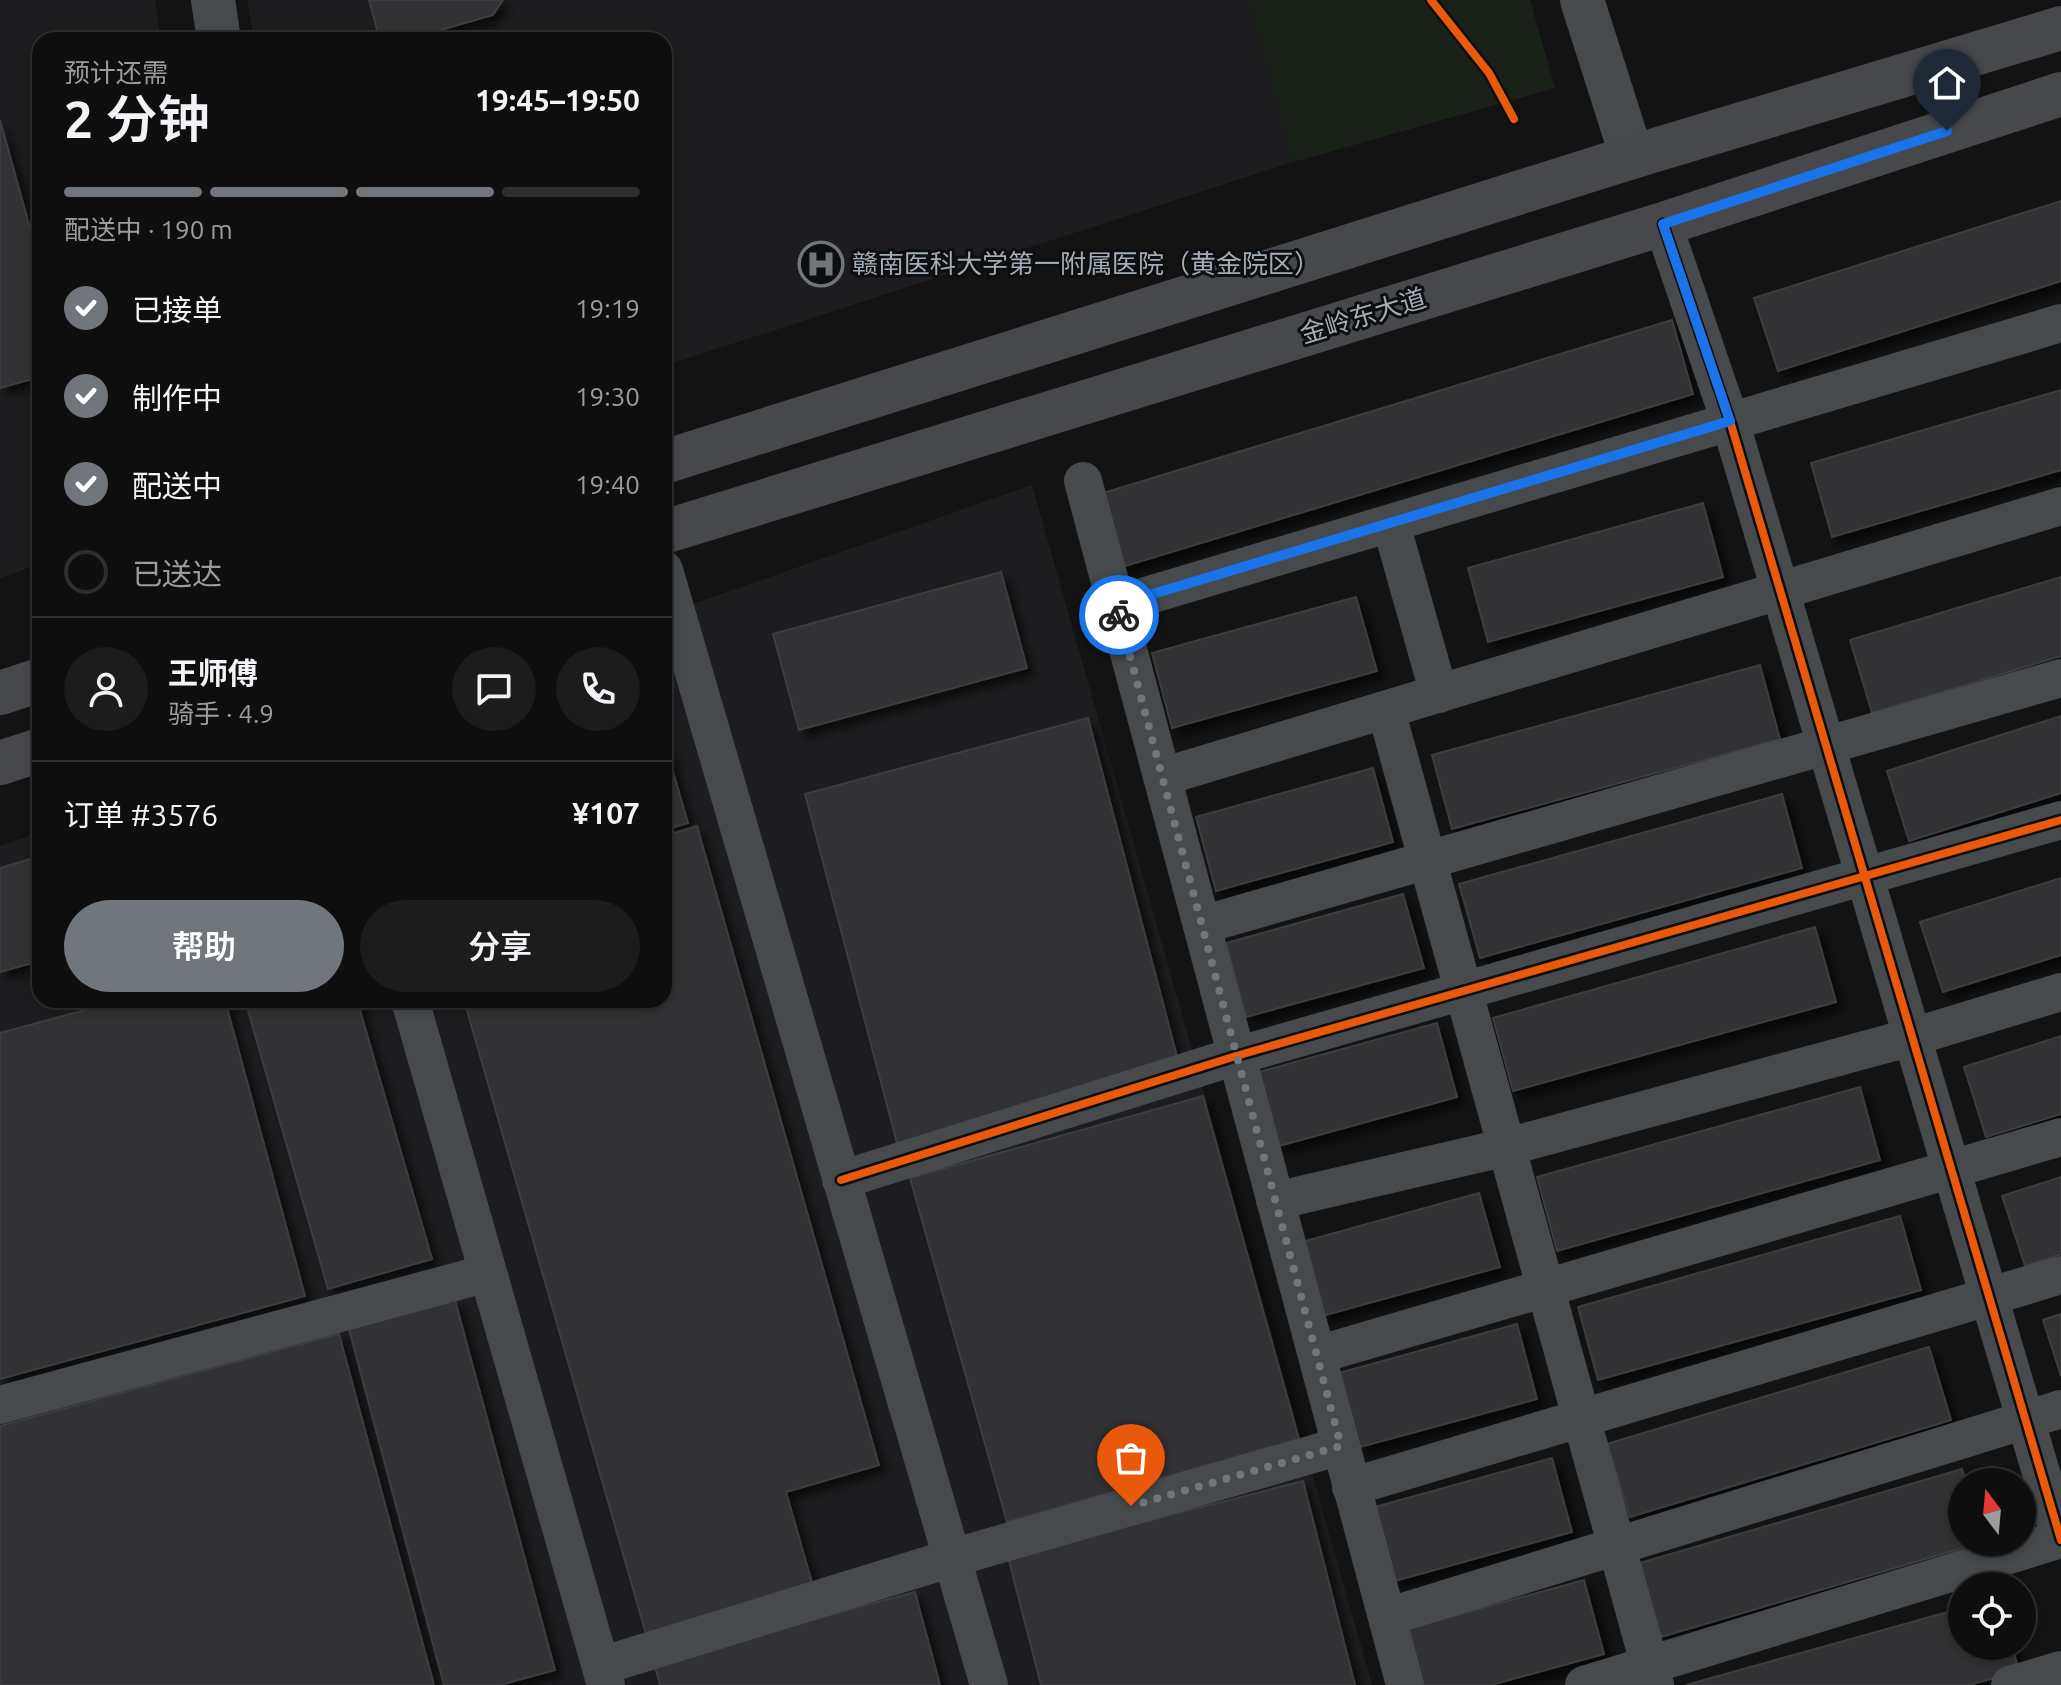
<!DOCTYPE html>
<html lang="zh">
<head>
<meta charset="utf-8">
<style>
  :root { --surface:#0e0e0e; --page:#1c1c1c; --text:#f1f3f6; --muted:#9b9c9e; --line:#2e2e2e; --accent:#71767d }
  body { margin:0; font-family:Ubuntu,"Noto Sans SC",sans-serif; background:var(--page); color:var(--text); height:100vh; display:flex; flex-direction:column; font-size:30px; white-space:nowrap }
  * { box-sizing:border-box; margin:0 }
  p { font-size:26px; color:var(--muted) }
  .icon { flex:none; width:44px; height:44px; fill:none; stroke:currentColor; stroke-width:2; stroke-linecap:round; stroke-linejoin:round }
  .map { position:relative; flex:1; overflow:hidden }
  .details { position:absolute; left:32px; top:32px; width:640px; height:976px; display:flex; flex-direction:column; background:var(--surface); border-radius:24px; box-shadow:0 4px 12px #0003,0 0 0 2px var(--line) }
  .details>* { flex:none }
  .needle { width:52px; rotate:344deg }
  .tools { position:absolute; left:1948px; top:1468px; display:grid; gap:16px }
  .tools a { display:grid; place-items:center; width:88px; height:88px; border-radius:50%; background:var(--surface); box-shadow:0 4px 12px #0003,0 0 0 2px var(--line); font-size:40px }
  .pin { position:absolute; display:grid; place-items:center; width:68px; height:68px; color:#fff; margin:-82px -34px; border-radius:50% 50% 50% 0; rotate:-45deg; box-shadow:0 0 8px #0007 }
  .pin .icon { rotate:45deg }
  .courier { position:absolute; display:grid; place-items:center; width:80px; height:80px; margin:-40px; border:6px solid #1a73e8; border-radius:50%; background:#fff; color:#222; box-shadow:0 2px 10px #0007 }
  .summary em { font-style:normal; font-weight:600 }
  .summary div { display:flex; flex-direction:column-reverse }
  .summary { display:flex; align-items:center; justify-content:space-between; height:136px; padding:0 32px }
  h1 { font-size:52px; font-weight:600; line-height:60px }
  .bar { display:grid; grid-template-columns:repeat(4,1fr); gap:12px 8px; align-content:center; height:96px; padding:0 32px }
  .bar i { height:10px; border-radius:6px; background:var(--line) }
  .bar .active { background:var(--accent) }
  .bar p { grid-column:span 4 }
  .line { display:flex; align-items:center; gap:20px; padding:0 32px; border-top:2px solid var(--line) }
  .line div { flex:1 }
  .round { display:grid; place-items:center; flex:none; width:84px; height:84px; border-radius:42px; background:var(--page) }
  ol { padding:0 32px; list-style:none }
  li { display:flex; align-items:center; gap:24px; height:88px }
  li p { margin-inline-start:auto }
  li .icon { padding:8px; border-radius:50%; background:var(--accent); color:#fff; stroke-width:4 }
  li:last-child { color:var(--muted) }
  li i { width:44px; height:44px; border:4px solid var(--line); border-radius:50% }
  .action { display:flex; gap:16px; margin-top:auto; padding:16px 32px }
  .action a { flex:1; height:92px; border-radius:48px; background:var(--accent); color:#fff; font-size:32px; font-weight:600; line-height:92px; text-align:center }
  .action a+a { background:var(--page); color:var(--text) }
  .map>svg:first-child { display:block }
</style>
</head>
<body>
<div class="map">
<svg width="2061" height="1685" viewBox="0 0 2061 1685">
  <defs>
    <filter id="shadow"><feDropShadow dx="7" dy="7" stdDeviation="4" flood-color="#0009"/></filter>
  </defs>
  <rect width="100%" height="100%" fill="#131313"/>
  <path fill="#1d1d20" d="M 0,0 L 155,0 L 161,40 L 40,40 L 40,564 L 0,578 Z
    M 247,0 L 1530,0 L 1555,88 L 1293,162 L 664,366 L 664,40 L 254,40 Z
    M 1032,485 L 1372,1685 L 0,1685 L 0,846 L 40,832 L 40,1000 L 664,1000 L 664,614 Z"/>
  <path fill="#192119" d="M 1249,0 L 1530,0 L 1555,88 L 1293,162 Z"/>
  <path fill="#323234" stroke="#3c3e40" stroke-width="2" filter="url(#shadow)" d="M 369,0 L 503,0 L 493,15 L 406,40 L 380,40 Z
    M 0,120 L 40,264 L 40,377 L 0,388 Z
    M 2061,201 L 2061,281 L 1778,371 L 1754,298 Z
    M 1672,320 L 1693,394 L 1122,567 L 1100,494 Z
    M 2061,390 L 2061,470 L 1832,537 L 1811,463 Z
    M 1703,503 L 1723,577 L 1488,642 L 1468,568 Z
    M 1001,572 L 1027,668 L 799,730 L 773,634 Z
    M 2061,577 L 2061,656 L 1872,713 L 1850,640 Z
    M 1356,597 L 1377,671 L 1172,728 L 1152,653 Z
    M 1760,665 L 1780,739 L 1452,829 L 1432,755 Z
    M 2061,716 L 2061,793 L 1909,841 L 1887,771 Z
    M 1088,718 L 1180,1068 L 897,1143 L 805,794 Z
    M 664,741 L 688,823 L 664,830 Z
    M 1373,768 L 1393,842 L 1216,891 L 1196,817 Z
    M 1782,794 L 1802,868 L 1480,958 L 1459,884 Z
    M 697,826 L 879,1465 L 786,1492 L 813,1586 L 646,1634 L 464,1000 L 664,1000 L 664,836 Z
    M 40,856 L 40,961 L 0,972 L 0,868 Z
    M 2061,878 L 2061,955 L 1943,992 L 1920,922 Z
    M 1403,894 L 1424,968 L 1246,1017 L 1226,943 Z
    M 1815,927 L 1836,1002 L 1513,1091 L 1493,1018 Z
    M 122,1000 L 225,1000 L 305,1296 L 0,1379 L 0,1033 Z
    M 245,1000 L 357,1000 L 432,1259 L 328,1289 Z
    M 1437,1023 L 1457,1097 L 1279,1146 L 1259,1072 Z
    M 2061,1036 L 2061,1114 L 1986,1137 L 1964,1067 Z
    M 1860,1087 L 1880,1160 L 1557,1251 L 1537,1177 Z
    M 1203,1096 L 1299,1439 L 1007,1522 L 910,1178 Z
    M 2061,1177 L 2061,1254 L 2025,1266 L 2002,1196 Z
    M 1479,1193 L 1500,1267 L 1322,1316 L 1302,1242 Z
    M 1900,1216 L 1921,1290 L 1598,1380 L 1578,1307 Z
    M 455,1300 L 555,1670 L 500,1685 L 444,1685 L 349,1329 Z
    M 2061,1314 L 2061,1376 L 2043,1320 Z
    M 1517,1324 L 1537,1399 L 1360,1447 L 1339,1373 Z
    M 339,1334 L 434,1685 L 0,1685 L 0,1426 Z
    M 1929,1347 L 1951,1420 L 1630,1517 L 1607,1444 Z
    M 1552,1458 L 1572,1532 L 1395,1581 L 1375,1507 Z
    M 1962,1469 L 1966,1482 L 1962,1482 L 1962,1542 L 1983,1542 L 1661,1637 L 1640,1563 Z
    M 1303,1481 L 1355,1685 L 1041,1685 L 1008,1557 Z
    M 1584,1580 L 1604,1654 L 1491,1685 L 1421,1685 L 1406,1629 Z
    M 915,1592 L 940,1685 L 660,1685 L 654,1663 Z
    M 1962,1608 L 1962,1646 L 2012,1646 L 2019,1671 L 1969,1685 L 1686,1685 Z"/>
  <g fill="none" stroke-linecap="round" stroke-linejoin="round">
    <path stroke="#474a4c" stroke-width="38" d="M 1663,224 L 1730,421 L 2061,1540
      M 1083,481 L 1405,1685
      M 1391,524 L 1439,694
      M 664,570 L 989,1685
      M 1116,605 L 2061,323
      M 1386,710 L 1655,1685
      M 1162,777 L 2061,506
      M 1202,925 L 2061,678
      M 410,1000 L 606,1685
      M 841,1180 L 1236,1056 L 2061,820
      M 1275,1201 L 1507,1147 L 1912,1037 L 2061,992
      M 1317,1355 L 2061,1137
      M 0,1405 L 488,1273
      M 1351,1487 L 2061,1275
      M 1387,1617 L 2061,1409
      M 601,1666 L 952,1558 L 1341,1446
      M 1584,1685 L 2061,1539
      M 2010,1685 L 2061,1670"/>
    <path stroke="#474a4c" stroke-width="44" d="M 213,0 L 219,40
      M 1582,0 L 1632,157"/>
    <path stroke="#46484b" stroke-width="44" d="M 664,462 L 1632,157 L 2061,28
      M 664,532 L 1663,224 L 2061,94
      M 0,693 L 40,680
      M 0,763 L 40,750"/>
    <g stroke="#0d0e0f" stroke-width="13">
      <path id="cycleway" d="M 1431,0 L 1489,73 L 1514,119
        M 1663,224 L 1730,421 L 2061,1540
        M 841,1180 L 1236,1056 L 2061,820"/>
    </g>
    <use href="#cycleway" stroke="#e8590c" stroke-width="8"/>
  </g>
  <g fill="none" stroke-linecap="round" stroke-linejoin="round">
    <path stroke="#71767d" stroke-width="8" stroke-dasharray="0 14.4" d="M 1119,615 L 1341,1446 L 1131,1506"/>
    <path stroke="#1a73e8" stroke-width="10" d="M 1119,615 L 1116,605 L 1730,421 L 1663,224 L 1947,131"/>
  </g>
  <defs>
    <g id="hospital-ring" transform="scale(2.3)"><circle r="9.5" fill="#0d0e0f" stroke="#71767d" stroke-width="1.5"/><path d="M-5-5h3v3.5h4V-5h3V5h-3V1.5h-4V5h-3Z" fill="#71767d"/></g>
  </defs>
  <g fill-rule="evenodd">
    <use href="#hospital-ring" x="821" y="264"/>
  </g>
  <g text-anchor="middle" stroke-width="6" stroke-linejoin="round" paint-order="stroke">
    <g font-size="26" fill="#a3acb6" stroke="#0d0e0f" text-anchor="start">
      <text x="852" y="273">赣南医科大学第一附属医院（黄金院区）</text>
    </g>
    <g font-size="26" fill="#a3acb6" stroke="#0d0e0f">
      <text transform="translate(1363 316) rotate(-17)" y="9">金岭东大道</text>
    </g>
  </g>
</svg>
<div class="tools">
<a><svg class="needle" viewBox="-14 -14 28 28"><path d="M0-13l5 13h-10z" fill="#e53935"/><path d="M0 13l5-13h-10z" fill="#9b9c9e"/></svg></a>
<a><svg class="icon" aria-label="locate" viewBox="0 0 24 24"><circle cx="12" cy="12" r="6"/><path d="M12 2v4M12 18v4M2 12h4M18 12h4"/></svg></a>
</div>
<div class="pin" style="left:1131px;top:1506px;background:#ea580c"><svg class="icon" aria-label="bag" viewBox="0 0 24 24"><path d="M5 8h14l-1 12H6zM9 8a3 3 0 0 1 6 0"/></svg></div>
<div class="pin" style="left:1947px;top:131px;background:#1f2937"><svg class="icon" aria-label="home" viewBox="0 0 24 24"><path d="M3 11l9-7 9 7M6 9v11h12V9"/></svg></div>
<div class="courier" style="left:1119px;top:615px"><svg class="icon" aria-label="bike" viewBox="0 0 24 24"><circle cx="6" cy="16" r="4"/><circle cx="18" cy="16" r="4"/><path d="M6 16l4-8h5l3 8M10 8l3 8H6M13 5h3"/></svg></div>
<section class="details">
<div class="summary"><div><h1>2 分钟</h1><p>预计还需</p></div><em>19:45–19:50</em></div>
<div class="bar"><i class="active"></i><i class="active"></i><i class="active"></i><i></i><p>配送中 · 190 m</p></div>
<ol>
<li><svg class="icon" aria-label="check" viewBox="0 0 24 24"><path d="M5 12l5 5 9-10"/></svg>已接单<p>19:19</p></li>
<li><svg class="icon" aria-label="check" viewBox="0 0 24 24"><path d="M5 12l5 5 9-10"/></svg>制作中<p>19:30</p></li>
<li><svg class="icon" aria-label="check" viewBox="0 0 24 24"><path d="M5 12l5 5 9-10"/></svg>配送中<p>19:40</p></li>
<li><i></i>已送达</li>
</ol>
<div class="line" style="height:144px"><a class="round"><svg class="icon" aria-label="person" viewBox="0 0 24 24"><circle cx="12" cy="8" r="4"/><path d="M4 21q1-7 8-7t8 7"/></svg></a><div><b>王师傅</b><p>骑手 · 4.9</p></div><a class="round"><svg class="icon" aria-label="chat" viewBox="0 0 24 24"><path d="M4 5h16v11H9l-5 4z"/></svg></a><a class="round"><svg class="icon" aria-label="phone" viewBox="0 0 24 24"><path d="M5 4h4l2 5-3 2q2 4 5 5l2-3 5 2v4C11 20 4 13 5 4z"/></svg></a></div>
<div class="line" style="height:104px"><div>订单 #3576</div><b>¥107</b></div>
<div class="action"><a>帮助</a><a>分享</a></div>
</section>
</div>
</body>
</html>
